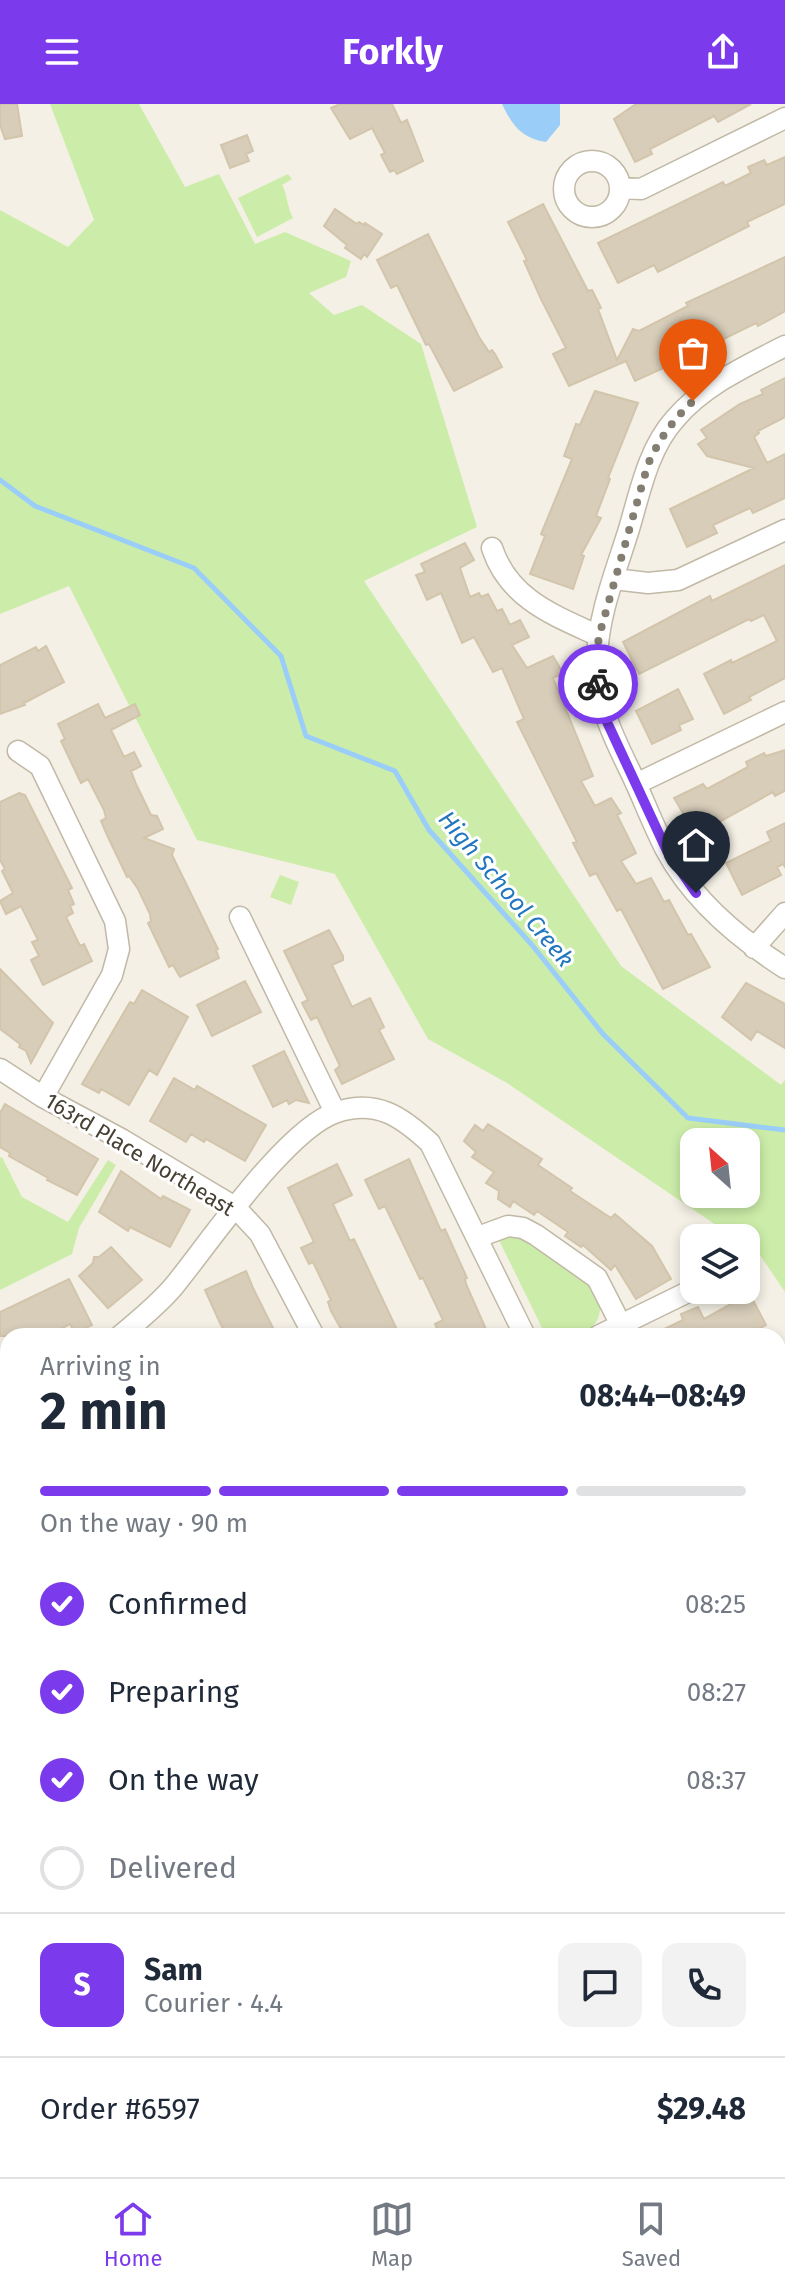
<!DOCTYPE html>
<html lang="en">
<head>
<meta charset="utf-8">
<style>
  :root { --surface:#fff; --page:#f2f2f3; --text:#1f2937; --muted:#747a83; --line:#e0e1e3; --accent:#7c3aed }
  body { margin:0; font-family:"Fira Sans",sans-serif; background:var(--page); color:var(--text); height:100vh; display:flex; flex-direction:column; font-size:30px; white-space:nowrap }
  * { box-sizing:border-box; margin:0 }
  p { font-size:26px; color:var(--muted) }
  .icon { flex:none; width:44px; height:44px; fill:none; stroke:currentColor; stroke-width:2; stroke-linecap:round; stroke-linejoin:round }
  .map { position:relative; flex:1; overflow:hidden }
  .sheet { position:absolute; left:0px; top:1224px; width:786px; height:850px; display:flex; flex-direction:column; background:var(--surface); border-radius:24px 24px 0 0; box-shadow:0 4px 12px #0003 }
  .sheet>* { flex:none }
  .needle { width:52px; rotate:333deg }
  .controls { position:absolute; left:680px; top:1024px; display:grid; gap:16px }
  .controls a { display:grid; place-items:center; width:80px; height:80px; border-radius:16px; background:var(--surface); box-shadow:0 4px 12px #0003; font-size:40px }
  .pin { position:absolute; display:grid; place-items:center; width:68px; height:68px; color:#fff; margin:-82px -34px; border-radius:50% 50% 50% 0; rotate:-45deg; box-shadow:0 0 8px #0007 }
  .pin .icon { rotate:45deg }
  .courier { position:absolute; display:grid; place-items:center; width:80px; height:80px; margin:-40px; border:6px solid #7c3aed; border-radius:50%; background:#fff; color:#222; box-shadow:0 2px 10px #0007 }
  .overview em { font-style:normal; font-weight:700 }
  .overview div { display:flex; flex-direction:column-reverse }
  .overview { display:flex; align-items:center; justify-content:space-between; height:136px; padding:0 40px }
  h1 { font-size:52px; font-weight:700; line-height:60px }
  .bar { display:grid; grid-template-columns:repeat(4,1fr); gap:12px 8px; align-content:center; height:96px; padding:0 40px }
  .bar i { height:10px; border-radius:6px; background:var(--line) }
  .bar .current { background:var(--accent) }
  .bar p { grid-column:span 4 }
  .line { display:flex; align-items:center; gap:20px; padding:0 40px; border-top:2px solid var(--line) }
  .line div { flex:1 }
  .round { display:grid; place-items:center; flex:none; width:84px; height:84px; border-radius:16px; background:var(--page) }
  ol { padding:0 40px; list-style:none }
  li { display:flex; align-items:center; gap:24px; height:88px }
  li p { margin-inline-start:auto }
  li .icon { padding:8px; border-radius:50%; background:var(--accent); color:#fff; stroke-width:4 }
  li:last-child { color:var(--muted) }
  li i { width:44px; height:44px; border:4px solid var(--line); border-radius:50% }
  header { display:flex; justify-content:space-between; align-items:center; height:104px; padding:0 40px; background:var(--accent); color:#fff; font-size:36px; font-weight:700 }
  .dock { display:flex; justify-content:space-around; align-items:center; height:112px; border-top:2px solid var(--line); background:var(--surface); font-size:22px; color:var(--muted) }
  .dock a { display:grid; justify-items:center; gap:4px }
  .dock .current { color:var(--accent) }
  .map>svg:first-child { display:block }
</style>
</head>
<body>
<header><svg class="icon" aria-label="menu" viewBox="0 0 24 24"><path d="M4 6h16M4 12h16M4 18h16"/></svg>Forkly<svg class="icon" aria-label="share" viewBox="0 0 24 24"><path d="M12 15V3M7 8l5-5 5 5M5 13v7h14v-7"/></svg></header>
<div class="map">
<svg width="785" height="2073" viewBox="0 0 785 2073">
  <rect width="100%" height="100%" fill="#f4f0e5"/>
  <path fill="#cceda9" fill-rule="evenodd" d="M 50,0 L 139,0 L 185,83 L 219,70 L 255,140 L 285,128 L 351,157 L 346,173 L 309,189 L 334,211 L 362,201 L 421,240 L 477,423 L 364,477 L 621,862 L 781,981 L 785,976 L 785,1188 L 760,1151 L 746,1141 L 746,1134 L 735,1134 L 507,979 L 428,935 L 335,770 L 197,736 L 69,482 L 0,510 L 0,106 L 68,143 L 94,116 ZM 694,1038 L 746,1038 L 746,1090 L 694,1090 Z
    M 288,70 L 292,75 L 282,81 C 288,91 286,100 293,114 L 257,133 L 238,94 Z
    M 280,771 L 299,778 L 291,801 L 270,793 Z
    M 2,1053 L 22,1093 L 68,1118 L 108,1056 L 116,1061 L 79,1124 L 72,1150 L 0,1186 L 0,1054 Z
    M 513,1131 C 537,1140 563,1157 583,1174 C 605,1193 608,1221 577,1231 C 568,1234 556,1232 546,1232 L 499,1136 Z
    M 785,1330 L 785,1381 L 778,1372 L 778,1333 Z
    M 785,1553 L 785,1663 L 778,1666 L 778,1558 Z"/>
  <path fill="#9acef8" d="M 502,0 L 560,0 L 560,21 L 546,38 C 522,35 512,21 502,0 Z"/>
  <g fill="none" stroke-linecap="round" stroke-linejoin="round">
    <path stroke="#9acef8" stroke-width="5" d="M 0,376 L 35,402 L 194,464 L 281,552 L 306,632 L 395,667 L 429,726 L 532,841 L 603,930 L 688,1014 L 785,1026"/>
  </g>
  <path fill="#d7cdb9" stroke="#d3c5ab" stroke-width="2" d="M 0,0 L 17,0 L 22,32 L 5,35 L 0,21 Z
    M 340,0 L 392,0 L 401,19 L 407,16 L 423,57 L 397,70 L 394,66 L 390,68 L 381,51 L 385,49 L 372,24 L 350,35 L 331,4 Z
    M 636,0 L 751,0 L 718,18 L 714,12 L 650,45 L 652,50 L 635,58 L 614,15 Z
    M 247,31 L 253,47 L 246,50 L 249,57 L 230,64 L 221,41 Z
    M 785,53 L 785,100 L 747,118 L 749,122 L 658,168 L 654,161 L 618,179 L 598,139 L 723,78 L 725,82 L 751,69 L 748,63 L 764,56 L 767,61 Z
    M 543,100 L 588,187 L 592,186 L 601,204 L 598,205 L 617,256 L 633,225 L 639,227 L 688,202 L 686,199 L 785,153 L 785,207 L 758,222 L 756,219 L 705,244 L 706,247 L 674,264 L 672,260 L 635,277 L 626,257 L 569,282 L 553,250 L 566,244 L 541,195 L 524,157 L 527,156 L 508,118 Z
    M 335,105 L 357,120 L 359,118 L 364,121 L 365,119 L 382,130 L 367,153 L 364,150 L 361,155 L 345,144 L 347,141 L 324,122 Z
    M 428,130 L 479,233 L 489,248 L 492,246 L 495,250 L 502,263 L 454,287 L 429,240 L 426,241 L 397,181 L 391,184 L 377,156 Z
    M 785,274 L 785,313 L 758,327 L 759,329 L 754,333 L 767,359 L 785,350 L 785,394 L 753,409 L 750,404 L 713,421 L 717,429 L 687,443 L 670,405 L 754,364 L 707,352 L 698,340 L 707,334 L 701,326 L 740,300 L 763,290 L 761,286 Z
    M 595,287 L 638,299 L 608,374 L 610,375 L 596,412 L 601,414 L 581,451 L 584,452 L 573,485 L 530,470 L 545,432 L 541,430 L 572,355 L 564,352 L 576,320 L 580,321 Z
    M 465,439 L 474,456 L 460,464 L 470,493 L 479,489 L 481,493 L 488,490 L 497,507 L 502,505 L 510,521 L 520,516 L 529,533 L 512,541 L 527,564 L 553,552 L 563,569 L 553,574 L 593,672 L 581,677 L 595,702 L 611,694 L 621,709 L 617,711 L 636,749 L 621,757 L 636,780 L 651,774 L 664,798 L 669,796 L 688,831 L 691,830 L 710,863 L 663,885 L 621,805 L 617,807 L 596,769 L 590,772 L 573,739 L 577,738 L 517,618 L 524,615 L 502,564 L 493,568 L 474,533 L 462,539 L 441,489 L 427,496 L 416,471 L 425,468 L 421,460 Z
    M 785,461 L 785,574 L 749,593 L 751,596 L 724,610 L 704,570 L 731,556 L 732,559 L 777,537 L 764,511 L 751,517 L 749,515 L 639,570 L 623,538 L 710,492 L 712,497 Z
    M 46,542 L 64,578 L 24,599 L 25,601 L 0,610 L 0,561 L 36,543 L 38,547 Z
    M 678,585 L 693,615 L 679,621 L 681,626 L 652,640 L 636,607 Z
    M 98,600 L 105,614 L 135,600 L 140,611 L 111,626 L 124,653 L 134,648 L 141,662 L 131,667 L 136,680 L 151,711 L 157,712 L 163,725 L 144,734 L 174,745 L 172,751 L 218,845 L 216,846 L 219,854 L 180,873 L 173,861 L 169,863 L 148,819 L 151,817 L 150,810 L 138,785 L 129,772 L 127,773 L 107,731 L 101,717 L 106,714 L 104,706 L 88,675 L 81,679 L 61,637 L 65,635 L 58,620 Z
    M 785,646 L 785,687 L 775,692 L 773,688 L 696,731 L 674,694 L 703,680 L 707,685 L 748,663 L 746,658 L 764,649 L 766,652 Z
    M 19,689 L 25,691 L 72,784 L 68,786 L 74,800 L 70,802 L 73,809 L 66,813 L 80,842 L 84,840 L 92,857 L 43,881 L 31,856 L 39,852 L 32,838 L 38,836 L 21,802 L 6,810 L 0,797 L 13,789 L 2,767 L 5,765 L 0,756 L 0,698 Z
    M 785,719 L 785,763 L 783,760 L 777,763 L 781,771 L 742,791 L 726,759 L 771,737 L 767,728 Z
    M 329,826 L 343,852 L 343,856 L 332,861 L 352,903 L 370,894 L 384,923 L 379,926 L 394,955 L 342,980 L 335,966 L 340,962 L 317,913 L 311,916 L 302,899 L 308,896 L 284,847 Z
    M 0,865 L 53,919 L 31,959 L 26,947 L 19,943 L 20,940 L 0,925 Z
    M 245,877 L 261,908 L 212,932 L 197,901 Z
    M 746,879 L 785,900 L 785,944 L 757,927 L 751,936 L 722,913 Z
    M 142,886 L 188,913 L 157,971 L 149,966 L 129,1001 L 101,985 L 99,989 L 82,980 L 130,898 L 134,900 Z
    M 284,947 L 309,999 L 296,996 L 289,1000 L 287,996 L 273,1003 L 253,962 Z
    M 174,974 L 195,986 L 197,982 L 266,1021 L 245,1057 L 206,1035 L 204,1038 L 191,1030 L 186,1038 L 150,1017 Z
    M 5,1000 L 98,1055 L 77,1091 L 47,1076 L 48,1074 L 9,1052 L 10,1049 L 0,1043 L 0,1009 Z
    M 488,1020 L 542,1055 L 538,1061 L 572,1084 L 570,1087 L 611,1114 L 615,1110 L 652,1142 L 671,1175 L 636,1195 L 615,1161 L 611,1166 L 583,1141 L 581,1143 L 565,1132 L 568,1128 L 537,1107 L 534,1111 L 513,1097 L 510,1103 L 498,1095 L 499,1087 L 486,1079 L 494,1068 L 472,1053 L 476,1048 L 464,1037 L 475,1021 L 483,1027 Z
    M 409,1055 L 441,1127 L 445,1125 L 467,1174 L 465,1175 L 466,1180 L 489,1232 L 440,1232 L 435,1220 L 443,1216 L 423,1174 L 420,1175 L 385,1102 L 379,1105 L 365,1076 Z
    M 337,1060 L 352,1091 L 333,1100 L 350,1137 L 354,1135 L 400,1232 L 345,1232 L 331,1207 L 328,1198 L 331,1196 L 313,1158 L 309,1160 L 301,1144 L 314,1138 L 288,1084 Z
    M 121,1067 L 161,1095 L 163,1092 L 190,1106 L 170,1143 L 130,1123 L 128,1127 L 99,1108 Z
    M 111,1143 L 142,1176 L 108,1204 L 79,1172 L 93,1159 L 94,1153 L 99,1153 Z
    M 246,1167 L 253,1184 L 277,1232 L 227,1232 L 219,1217 L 205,1186 Z
    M 69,1175 L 92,1221 L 75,1229 L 70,1220 L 46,1232 L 0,1232 L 0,1208 Z
    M 748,1187 L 766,1221 L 746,1232 L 650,1232 L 683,1216 L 681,1210 L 698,1203 L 704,1215 L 733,1199 L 732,1195 Z"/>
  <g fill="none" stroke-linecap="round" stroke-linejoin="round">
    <g stroke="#c1b9a6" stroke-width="23">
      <path id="minor" d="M564 85a28 28 0 1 1 56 0a28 28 0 1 1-56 0Z
        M 620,84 L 641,85 L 785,14
        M 785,242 C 746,262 704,281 675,315 C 648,345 640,388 629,425 C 616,467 598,511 597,554 C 595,597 613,632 631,669 C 643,694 653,721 666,746 C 692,795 738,834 785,864
        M 492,444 C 509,495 553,511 599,532
        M 614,475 L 648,479 L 678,476 L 785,426
        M 18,647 L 40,662 L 115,817 L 119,845 L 112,871 L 43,993
        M 636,680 L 785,608
        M 240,813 L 335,1008
        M 754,844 L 785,809
        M 0,965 L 43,993 L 123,1036 L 235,1103 L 260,1130 L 314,1232
        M 478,1133 L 508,1122 L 523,1124 L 536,1131 L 597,1174 L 621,1221
        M 120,1232 C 139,1216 158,1201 174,1182 C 209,1139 287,1024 337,1008 C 377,995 402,1013 430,1039 L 525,1232
        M 598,1232 L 692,1186
        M 0,1294 L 8,1290
        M 0,1520 L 8,1516
        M 778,2047 L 785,2043
        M 727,2073 L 741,2066"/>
    </g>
    <g stroke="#c1b9a6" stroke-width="29">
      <path id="tertiary" d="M 778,1304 L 785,1300
        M 0,1684 L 8,1680
        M 746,2066 L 749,2073"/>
    </g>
    <use href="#minor" stroke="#fff" stroke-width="20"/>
    <use href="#tertiary" stroke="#fff" stroke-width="26"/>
  </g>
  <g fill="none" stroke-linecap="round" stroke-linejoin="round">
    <path stroke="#847e72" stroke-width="8" stroke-dasharray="0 14.4" d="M 598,580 L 596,556 L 599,532 L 648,360 C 660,334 673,316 693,297"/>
    <path stroke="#7c3aed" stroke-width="10" d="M 598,580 L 607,618 L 667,747 L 696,789"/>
  </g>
  <g text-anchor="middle" stroke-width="6" stroke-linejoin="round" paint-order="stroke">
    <g font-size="22" fill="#474134" stroke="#fff">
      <text transform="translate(140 1050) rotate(31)" y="8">163rd Place Northeast</text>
    </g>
    <g font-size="24" font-style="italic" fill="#2176bf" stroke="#fff">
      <text transform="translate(506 785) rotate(50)" y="8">High School Creek</text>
    </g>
  </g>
</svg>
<div class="controls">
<a><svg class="needle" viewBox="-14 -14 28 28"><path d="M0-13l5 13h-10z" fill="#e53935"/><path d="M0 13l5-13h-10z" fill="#747a83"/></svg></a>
<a><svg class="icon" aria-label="layers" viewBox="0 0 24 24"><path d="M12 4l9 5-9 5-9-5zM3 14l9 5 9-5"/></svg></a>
</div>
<div class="pin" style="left:693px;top:297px;background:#ea580c"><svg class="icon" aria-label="bag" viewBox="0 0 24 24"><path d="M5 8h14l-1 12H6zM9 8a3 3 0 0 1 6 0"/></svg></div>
<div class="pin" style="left:696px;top:789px;background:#1f2937"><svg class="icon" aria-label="home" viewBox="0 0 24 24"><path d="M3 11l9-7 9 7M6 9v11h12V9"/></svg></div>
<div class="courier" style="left:598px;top:580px"><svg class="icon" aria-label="bike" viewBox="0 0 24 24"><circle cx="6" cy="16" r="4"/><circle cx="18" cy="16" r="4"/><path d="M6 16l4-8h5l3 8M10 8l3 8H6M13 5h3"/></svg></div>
<section class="sheet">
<div class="overview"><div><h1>2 min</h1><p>Arriving in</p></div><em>08:44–08:49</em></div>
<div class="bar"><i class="current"></i><i class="current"></i><i class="current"></i><i></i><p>On the way · 90 m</p></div>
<ol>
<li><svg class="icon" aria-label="check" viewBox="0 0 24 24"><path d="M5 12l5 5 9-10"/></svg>Confirmed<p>08:25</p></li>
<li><svg class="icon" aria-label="check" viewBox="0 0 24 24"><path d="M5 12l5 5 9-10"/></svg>Preparing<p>08:27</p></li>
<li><svg class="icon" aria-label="check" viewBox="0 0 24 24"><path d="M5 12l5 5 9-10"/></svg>On the way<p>08:37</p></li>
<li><i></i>Delivered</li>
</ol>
<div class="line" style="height:144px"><b class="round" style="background:var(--accent);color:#fff">S</b><div><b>Sam</b><p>Courier · 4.4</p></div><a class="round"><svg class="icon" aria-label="chat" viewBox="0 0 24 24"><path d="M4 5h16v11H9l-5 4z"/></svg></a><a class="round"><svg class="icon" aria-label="phone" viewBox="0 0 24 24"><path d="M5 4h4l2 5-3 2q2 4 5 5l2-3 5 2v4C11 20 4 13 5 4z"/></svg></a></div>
<div class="line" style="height:104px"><div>Order #6597</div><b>$29.48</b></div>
</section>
</div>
<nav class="dock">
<a class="current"><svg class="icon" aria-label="home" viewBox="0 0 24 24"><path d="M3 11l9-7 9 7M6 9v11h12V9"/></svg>Home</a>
<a><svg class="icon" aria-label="map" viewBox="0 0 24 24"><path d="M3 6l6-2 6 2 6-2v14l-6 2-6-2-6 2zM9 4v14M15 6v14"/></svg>Map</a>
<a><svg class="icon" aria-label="saved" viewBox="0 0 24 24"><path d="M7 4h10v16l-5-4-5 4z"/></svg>Saved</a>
</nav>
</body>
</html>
